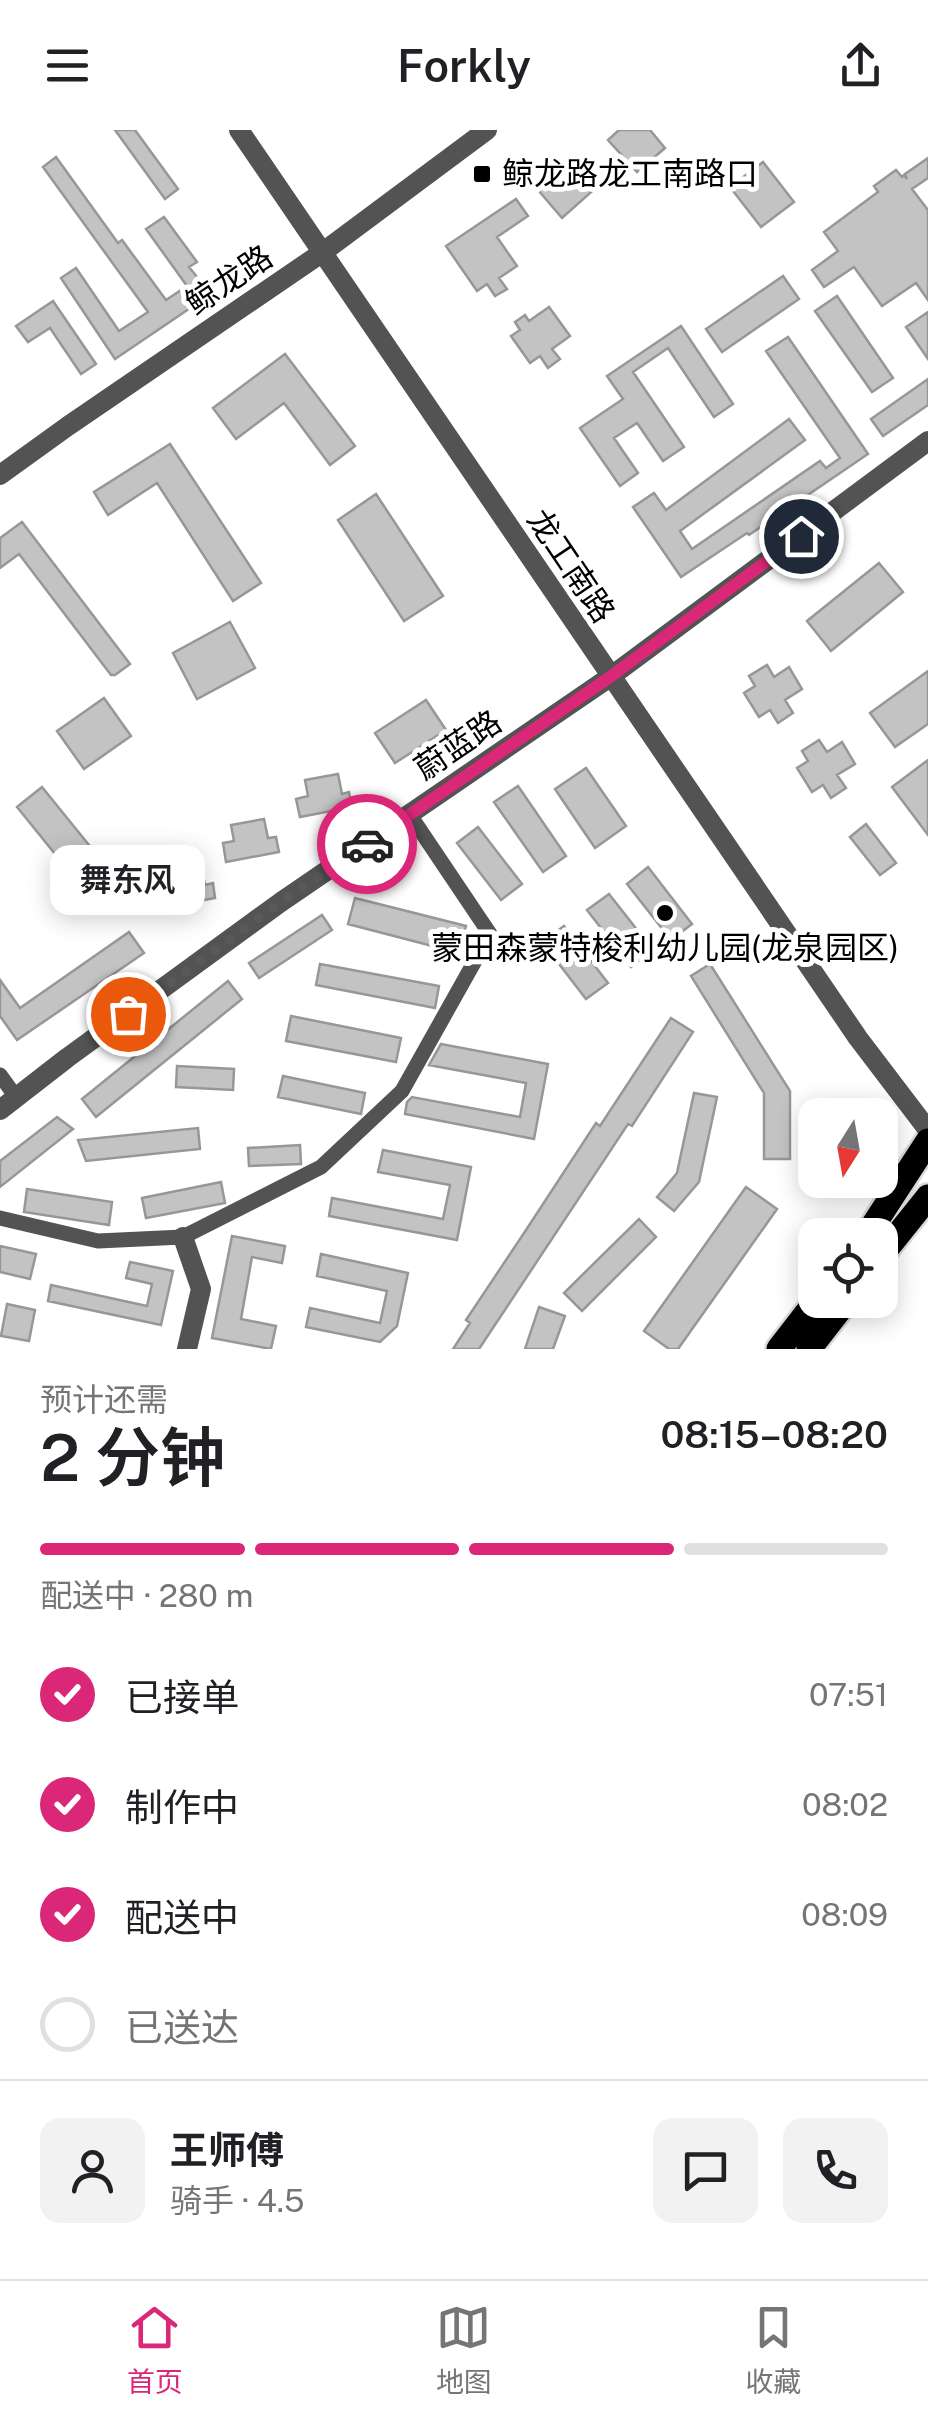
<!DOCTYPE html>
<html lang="zh">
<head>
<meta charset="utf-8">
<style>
  :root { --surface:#fff; --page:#f2f2f2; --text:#202124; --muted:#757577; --line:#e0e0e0; --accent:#db2777 }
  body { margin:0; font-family:"Public Sans","Noto Sans SC",sans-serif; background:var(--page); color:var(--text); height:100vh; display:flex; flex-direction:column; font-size:38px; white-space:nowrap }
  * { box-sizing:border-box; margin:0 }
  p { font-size:32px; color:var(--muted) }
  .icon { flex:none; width:55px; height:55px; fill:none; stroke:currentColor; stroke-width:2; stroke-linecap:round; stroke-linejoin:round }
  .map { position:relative; height:1219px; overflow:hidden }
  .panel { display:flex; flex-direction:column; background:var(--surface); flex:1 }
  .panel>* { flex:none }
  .needle { width:65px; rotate:191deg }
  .buttons { position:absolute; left:798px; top:968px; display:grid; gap:20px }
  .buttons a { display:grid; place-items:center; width:100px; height:100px; border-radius:20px; background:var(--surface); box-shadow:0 5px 25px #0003; font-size:50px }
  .pin { position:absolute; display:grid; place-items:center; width:85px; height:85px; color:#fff; margin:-42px; border:5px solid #fff; border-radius:50%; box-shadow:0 2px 10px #0007 }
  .courier { position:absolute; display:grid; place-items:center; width:100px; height:100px; margin:-50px; border:8px solid #db2777; border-radius:50%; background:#fff; color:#222; box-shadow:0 2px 12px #0007 }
  .bubble { position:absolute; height:70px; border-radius:20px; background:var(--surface); box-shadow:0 5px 25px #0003; font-size:32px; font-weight:600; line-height:70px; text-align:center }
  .headline em { font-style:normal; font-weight:600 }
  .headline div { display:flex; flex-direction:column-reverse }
  .headline { display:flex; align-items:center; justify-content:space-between; height:170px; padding:0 40px }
  h1 { font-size:65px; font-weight:600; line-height:75px }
  .bar { display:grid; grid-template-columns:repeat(4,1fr); gap:15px 10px; align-content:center; height:120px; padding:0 40px }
  .bar i { height:12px; border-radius:8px; background:var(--line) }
  .bar .active { background:var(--accent) }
  .bar p { grid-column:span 4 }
  .line { display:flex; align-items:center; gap:25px; padding:0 40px; border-top:2px solid var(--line) }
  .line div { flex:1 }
  .round { display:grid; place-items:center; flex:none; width:105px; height:105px; border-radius:20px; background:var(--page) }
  ol { padding:0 40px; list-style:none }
  li { display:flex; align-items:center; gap:30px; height:110px }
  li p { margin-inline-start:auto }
  li .icon { padding:10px; border-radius:50%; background:var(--accent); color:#fff; stroke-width:4 }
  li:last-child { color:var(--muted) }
  li i { width:55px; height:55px; border:5px solid var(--line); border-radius:50% }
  header { display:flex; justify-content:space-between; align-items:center; height:130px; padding:0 40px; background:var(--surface); font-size:45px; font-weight:600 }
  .menu { display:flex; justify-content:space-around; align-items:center; height:140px; border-top:2px solid var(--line); background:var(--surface); font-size:28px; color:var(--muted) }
  .menu a { display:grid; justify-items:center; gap:5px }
  .menu .active { color:var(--accent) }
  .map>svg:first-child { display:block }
</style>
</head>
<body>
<header><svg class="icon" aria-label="menu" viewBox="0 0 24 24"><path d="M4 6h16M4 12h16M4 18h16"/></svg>Forkly<svg class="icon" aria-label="share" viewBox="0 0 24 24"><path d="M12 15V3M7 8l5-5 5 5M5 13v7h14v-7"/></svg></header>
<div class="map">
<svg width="928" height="1219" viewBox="0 0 928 1219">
  <rect width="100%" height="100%" fill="#fff"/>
  <path fill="#c3c3c3" stroke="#979797" stroke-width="2.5" d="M 115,0 L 135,0 L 178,59 L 165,69 Z
    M 619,0 L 650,0 L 665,18 L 637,42 L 608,10 Z
    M 56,27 L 118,113 L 122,110 L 166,170 L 187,156 L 146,99 L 164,87 L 197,132 L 189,137 L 211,164 L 115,229 L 61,148 L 76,138 L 119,201 L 148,182 L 43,37 Z
    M 928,28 L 928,48 L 912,59 L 928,80 L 928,170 L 916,153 L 882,176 L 854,137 L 824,157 L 812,140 L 838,121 L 824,102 L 878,62 L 874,56 L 896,40 L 902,47 L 904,45 L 907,49 L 905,44 Z
    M 574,29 L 598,56 L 562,88 L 538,60 Z
    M 763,32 L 794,72 L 761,97 L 730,57 Z
    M 516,69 L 528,86 L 497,107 L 517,136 L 499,148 L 507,159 L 495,166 L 487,154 L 477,161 L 446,116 Z
    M 783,146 L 799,169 L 722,222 L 706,199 Z
    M 837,166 L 893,248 L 872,262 L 815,181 Z
    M 53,171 L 96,234 L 81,244 L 50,198 L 28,212 L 16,196 Z
    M 549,177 L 570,206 L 552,219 L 560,229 L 548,238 L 540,226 L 530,233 L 511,206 L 520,200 L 515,192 L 525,185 L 529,191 Z
    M 928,182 L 928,229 L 906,197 Z
    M 681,196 L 733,274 L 714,287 L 668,218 L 633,242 L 684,317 L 663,331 L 637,293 L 614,308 L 638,343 L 620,356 L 580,298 L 623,269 L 607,246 Z
    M 788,207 L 868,324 L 749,405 L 747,403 L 681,447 L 633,377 L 654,363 L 666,380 L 789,289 L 805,310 L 680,401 L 692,419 L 820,331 L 826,338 L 840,328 L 766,221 Z
    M 285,224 L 355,316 L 330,335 L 284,273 L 236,309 L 213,278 Z
    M 928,249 L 928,275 L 883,306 L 871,289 Z
    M 170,314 L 261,453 L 233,471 L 157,353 L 108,385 L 94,362 Z
    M 376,364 L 443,466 L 404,491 L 338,390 Z
    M 22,392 L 130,534 L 115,545 L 111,545 L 19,424 L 0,438 L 0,408 Z
    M 879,433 L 903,462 L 831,521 L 807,491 Z
    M 230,492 L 255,538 L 197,569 L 173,523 Z
    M 767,535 L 774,547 L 789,537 L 802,559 L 785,570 L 793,583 L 778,593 L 770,580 L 759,587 L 744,563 L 755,556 L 749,546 Z
    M 928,541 L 928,594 L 895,617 L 870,583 Z
    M 104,568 L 131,606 L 84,639 L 57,601 Z
    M 426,570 L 446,600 L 395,633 L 375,603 Z
    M 819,610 L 827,622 L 842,612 L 855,634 L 837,645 L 846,658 L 831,668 L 823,655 L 812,662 L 797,638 L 808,631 L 802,621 Z
    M 928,630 L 928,705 L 892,657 Z
    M 586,638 L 626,696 L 595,718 L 555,659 Z
    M 338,644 L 342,664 L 349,662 L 352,677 L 300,687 L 296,669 L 308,666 L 305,650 Z
    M 518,656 L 566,726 L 543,742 L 494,672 Z
    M 42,657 L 123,757 L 98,777 L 17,677 Z
    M 264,689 L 268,708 L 276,707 L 279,722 L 226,732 L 223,713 L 234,711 L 231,695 Z
    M 866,694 L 896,733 L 880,745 L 850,707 Z
    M 478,697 L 522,754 L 501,770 L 457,713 Z
    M 201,735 L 205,755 L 213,753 L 215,768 L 163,778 L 160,760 L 171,757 L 168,741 Z
    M 648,737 L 692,794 L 671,810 L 627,754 Z
    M 609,764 L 653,820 L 631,837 L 587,780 Z
    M 355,768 L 466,796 L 459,823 L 348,794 Z
    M 322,785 L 332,800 L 259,848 L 249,833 Z
    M 564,796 L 608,853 L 586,869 L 542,812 Z
    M 129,802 L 144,823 L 17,910 L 0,886 L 0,850 L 20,878 Z
    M 320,834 L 439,856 L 435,878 L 316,855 Z
    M 710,834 L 790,961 L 790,1029 L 764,1029 L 764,963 L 691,846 Z
    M 228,851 L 242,869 L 96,987 L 82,969 Z
    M 291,886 L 401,908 L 396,932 L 286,911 Z
    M 671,888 L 693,902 L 632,996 L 628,994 L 479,1219 L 453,1219 L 470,1193 L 466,1190 L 528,1097 L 596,993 L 600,996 Z
    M 441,914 L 548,934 L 534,1009 L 405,984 L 407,972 L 412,967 L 520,987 L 526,953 L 429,935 Z
    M 177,936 L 234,939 L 233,960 L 176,957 Z
    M 283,946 L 365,963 L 361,984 L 278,967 Z
    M 694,963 L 717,967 L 699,1052 L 674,1081 L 657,1067 L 677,1043 Z
    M 57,987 L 73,999 L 0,1057 L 0,1031 Z
    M 198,998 L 200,1019 L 86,1031 L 78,1010 Z
    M 300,1015 L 301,1034 L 249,1036 L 248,1018 Z
    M 383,1020 L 471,1037 L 457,1110 L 329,1086 L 332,1068 L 443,1089 L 450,1055 L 378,1042 Z
    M 221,1052 L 225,1073 L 146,1088 L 142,1068 Z
    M 746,1057 L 777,1079 L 678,1219 L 669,1219 L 644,1201 Z
    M 27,1059 L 112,1072 L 109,1095 L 24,1082 Z
    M 639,1089 L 656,1107 L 582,1181 L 564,1163 Z
    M 232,1106 L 285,1116 L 282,1133 L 252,1127 L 241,1189 L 276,1196 L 271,1219 L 212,1208 Z
    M 0,1116 L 36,1124 L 30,1149 L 0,1142 Z
    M 321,1124 L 408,1143 L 397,1196 L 380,1212 L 306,1197 L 310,1178 L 380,1193 L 387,1161 L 317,1146 Z
    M 130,1132 L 173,1141 L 161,1195 L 48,1171 L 51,1155 L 147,1176 L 152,1154 L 126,1148 Z
    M 7,1174 L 35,1180 L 29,1211 L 1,1206 Z
    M 539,1177 L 565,1186 L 553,1219 L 525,1219 Z"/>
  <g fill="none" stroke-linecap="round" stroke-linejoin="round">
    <g stroke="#dbdbdb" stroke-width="30">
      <path id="primary" d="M 867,1105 L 928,1011
        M 880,1127 L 928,1067
        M 779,1219 L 817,1170
        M 809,1219 L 847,1170"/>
    </g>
    <path stroke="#535353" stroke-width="15" d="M 0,945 L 16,967
      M 0,1088 L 98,1111 L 183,1107 L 321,1037 L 402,961 L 490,804 L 410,685"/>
    <path stroke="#535353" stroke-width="20" d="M 239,0 L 858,908 L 928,1000
      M 0,345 L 68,296 L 323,122 L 487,0
      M 0,980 L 67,928 L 281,772 L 610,547 L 928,311
      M 183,1107 L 201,1159 L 187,1219"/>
    <use href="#primary" stroke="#000" stroke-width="25"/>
  </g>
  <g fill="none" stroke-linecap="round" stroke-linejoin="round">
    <path stroke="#595959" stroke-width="10" stroke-dasharray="0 18" d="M 128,884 L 281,772 L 367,714"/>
    <path stroke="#db2777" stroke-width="12" d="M 367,714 L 610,547 L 801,406"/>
  </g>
  <g fill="#000" stroke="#fff" stroke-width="4">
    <rect x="472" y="34" width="20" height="20" rx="5"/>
    <circle cx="665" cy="783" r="10"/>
  </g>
  <g text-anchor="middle" stroke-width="10" stroke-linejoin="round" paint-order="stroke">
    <g font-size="32" fill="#000" stroke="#fff" text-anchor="start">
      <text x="502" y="55">鲸龙路龙工南路口</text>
      <text x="665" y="829" text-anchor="middle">蒙田森蒙特梭利幼儿园(龙泉园区)</text>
    </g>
    <g font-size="32" fill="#000" stroke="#fff">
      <text transform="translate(229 150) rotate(-34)" y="11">鲸龙路</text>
      <text transform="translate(571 436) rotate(56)" y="11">龙工南路</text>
      <text transform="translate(458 615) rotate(-34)" y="11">蔚蓝路</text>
    </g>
  </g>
</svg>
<div class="buttons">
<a><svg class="needle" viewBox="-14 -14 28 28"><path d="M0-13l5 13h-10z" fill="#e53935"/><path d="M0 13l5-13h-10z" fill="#757577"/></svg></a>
<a><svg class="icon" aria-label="locate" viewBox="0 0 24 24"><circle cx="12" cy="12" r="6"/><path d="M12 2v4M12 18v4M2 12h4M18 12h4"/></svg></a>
</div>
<div class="pin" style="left:128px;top:884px;background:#ea580c"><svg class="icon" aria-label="bag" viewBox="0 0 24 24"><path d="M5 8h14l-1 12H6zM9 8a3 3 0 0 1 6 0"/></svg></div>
<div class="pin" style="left:801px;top:406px;background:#1f2937"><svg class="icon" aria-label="home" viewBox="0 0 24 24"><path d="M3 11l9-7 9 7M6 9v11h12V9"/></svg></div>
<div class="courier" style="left:367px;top:714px"><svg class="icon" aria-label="car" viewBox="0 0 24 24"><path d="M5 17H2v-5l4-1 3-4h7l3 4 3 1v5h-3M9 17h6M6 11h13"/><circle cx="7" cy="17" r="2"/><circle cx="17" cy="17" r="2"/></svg></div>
<div class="bubble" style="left:50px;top:715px;width:155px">舞东风</div>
</div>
<section class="panel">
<div class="headline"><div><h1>2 分钟</h1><p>预计还需</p></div><em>08:15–08:20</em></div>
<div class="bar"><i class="active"></i><i class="active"></i><i class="active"></i><i></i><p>配送中 · 280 m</p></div>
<ol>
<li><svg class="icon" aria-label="check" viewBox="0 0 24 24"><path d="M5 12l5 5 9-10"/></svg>已接单<p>07:51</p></li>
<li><svg class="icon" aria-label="check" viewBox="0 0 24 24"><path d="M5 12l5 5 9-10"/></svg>制作中<p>08:02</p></li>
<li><svg class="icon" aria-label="check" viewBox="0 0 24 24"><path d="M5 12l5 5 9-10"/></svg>配送中<p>08:09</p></li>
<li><i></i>已送达</li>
</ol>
<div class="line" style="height:180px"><a class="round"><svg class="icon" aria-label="person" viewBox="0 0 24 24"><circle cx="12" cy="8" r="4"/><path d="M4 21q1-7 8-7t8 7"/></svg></a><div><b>王师傅</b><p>骑手 · 4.5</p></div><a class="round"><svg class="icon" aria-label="chat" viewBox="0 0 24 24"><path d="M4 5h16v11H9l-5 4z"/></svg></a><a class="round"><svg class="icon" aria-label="phone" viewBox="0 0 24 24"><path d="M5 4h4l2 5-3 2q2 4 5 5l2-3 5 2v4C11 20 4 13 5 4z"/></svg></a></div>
</section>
<nav class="menu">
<a class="active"><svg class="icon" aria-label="home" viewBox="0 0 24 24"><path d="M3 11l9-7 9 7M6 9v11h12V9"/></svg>首页</a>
<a><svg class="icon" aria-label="map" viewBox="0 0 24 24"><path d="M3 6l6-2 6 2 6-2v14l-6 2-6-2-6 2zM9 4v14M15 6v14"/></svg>地图</a>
<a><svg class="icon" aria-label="saved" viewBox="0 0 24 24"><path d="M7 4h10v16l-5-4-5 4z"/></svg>收藏</a>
</nav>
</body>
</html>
